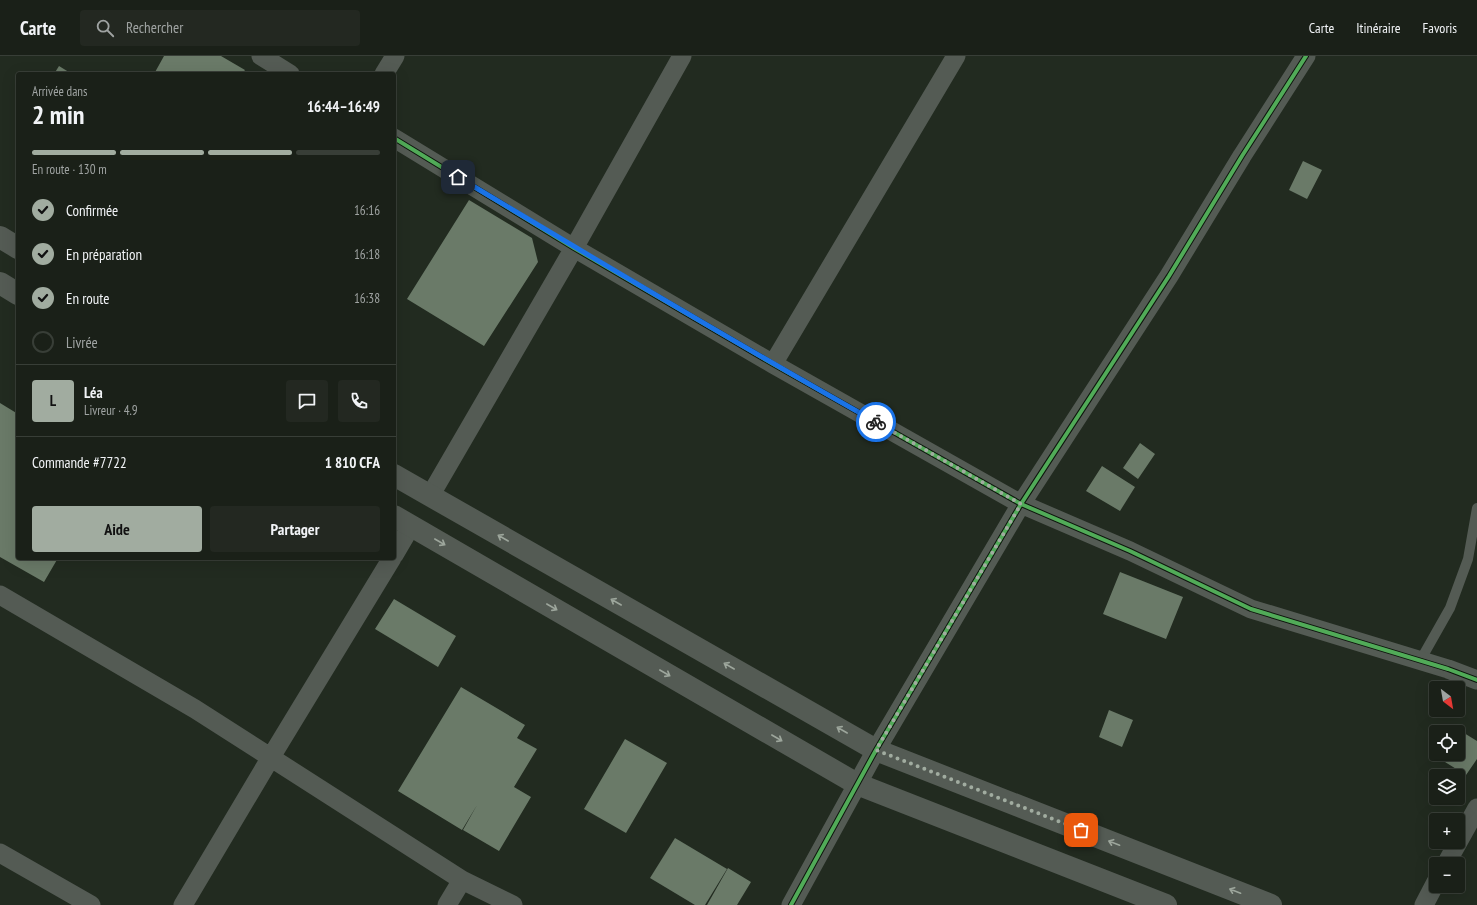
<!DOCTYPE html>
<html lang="fr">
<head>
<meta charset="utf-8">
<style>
  :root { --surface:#1a2018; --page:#232821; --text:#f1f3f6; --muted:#9fa3a2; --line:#383e37; --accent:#a1aca0 }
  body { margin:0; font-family:"PT Sans Narrow",sans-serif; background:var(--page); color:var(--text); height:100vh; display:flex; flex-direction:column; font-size:15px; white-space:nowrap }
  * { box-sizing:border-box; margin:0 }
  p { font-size:13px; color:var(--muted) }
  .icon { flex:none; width:22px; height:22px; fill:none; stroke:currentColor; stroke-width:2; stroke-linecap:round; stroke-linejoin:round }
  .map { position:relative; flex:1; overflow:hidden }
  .details { position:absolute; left:16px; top:16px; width:380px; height:488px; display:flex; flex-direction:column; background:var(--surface); border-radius:4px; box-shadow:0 4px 16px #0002,0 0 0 1px var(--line) }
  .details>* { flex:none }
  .needle { width:26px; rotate:149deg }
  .tools { position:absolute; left:1429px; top:625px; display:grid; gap:8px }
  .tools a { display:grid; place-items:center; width:36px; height:36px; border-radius:4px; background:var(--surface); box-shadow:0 4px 16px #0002,0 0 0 1px var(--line); font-size:20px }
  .pin { position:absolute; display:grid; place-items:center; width:34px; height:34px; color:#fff; margin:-17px; border-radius:8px; box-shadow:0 2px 6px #0006 }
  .courier { position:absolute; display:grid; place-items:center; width:40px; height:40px; margin:-20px; border:3px solid #1a73e8; border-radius:50%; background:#fff; color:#222; box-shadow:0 1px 5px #0007 }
  .head em { font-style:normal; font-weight:800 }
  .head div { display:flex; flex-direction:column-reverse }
  .head { display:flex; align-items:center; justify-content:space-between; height:68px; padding:0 16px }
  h1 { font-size:26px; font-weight:800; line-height:30px }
  .bar { display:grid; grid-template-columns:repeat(4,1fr); gap:6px 4px; align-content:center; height:48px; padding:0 16px }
  .bar i { height:5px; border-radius:3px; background:var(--line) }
  .bar .on { background:var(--accent) }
  .bar p { grid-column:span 4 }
  .line { display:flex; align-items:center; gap:10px; padding:0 16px; border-top:1px solid var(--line) }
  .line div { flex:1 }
  .round { display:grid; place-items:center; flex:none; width:42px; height:42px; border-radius:4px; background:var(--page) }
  ol { padding:0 16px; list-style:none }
  li { display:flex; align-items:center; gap:12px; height:44px }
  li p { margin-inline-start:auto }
  li .icon { padding:4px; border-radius:50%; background:var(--accent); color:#111; stroke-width:4 }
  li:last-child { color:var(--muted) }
  li i { width:22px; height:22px; border:2px solid var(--line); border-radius:50% }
  .primary-button { display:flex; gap:8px; margin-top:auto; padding:8px 16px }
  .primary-button a { flex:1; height:46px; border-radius:4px; background:var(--accent); color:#111; font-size:16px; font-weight:800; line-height:46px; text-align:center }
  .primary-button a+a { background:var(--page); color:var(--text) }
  header { display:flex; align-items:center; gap:24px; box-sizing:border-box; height:56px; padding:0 20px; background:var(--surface); border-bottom:1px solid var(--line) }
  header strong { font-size:19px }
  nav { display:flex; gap:22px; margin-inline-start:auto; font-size:14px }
  .search { width:280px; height:36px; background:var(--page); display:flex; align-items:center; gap:10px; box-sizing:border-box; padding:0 14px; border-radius:4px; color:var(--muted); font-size:15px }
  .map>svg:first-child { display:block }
</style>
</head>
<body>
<header>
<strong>Carte</strong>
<div class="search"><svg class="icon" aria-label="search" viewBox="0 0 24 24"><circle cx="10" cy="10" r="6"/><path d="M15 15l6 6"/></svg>Rechercher</div>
<nav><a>Carte</a><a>Itinéraire</a><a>Favoris</a></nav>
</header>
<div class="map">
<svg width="1477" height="849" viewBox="0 0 1477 849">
  <rect width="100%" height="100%" fill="#222b20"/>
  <path fill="#6a7a68" d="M 164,0 L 221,0 L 245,14 L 242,18 L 154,18 Z
    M 59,10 L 72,18 L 54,18 Z
    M 1303,105 L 1322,114 L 1307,143 L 1289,134 Z
    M 469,144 L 532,182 L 538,206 L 484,290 L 407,243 Z
    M 0,347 L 18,358 L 18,502 L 58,502 L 44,526 L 0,501 Z
    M 1140,387 L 1155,398 L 1138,423 L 1123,412 Z
    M 1102,410 L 1135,431 L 1120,455 L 1086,435 Z
    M 1120,516 L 1183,541 L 1166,583 L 1103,558 Z
    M 394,543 L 456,580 L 438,611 L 375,573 Z
    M 461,631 L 525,669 L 517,682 L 537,693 L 514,731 L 495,720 L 531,741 L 499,795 L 463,774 L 477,749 L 462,774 L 398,735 Z
    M 1109,654 L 1133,664 L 1122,691 L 1099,681 Z
    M 1464,677 L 1477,685 L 1477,703 L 1466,719 L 1445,706 L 1450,698 L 1458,698 L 1458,686 Z
    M 625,683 L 667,707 L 626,777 L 584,753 Z
    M 675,782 L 727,813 L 705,849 L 695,849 L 650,822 Z
    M 728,812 L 751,826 L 737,849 L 707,849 Z"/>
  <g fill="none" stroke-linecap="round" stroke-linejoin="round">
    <path stroke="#545b54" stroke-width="10" d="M 1420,605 L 1450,552 L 1468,503 L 1477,452"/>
    <path stroke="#545b54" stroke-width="19" d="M 261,0 L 290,18
      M 384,18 L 395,0
      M 394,82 L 574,192 L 773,308 L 1021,448 L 1130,495 L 1251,553 L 1448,613 L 1477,624
      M 773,308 L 956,0
      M 430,440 L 574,192 L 682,0
      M 394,499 L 411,470
      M 0,539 L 195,653 L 462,824 L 513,849
      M 0,797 L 91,849
      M 1446,808 L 1477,752
      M 183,849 L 271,701 L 392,502
      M 447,849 L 462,824
      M 791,849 L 876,694 L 1021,448 L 1169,220 L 1242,100 L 1306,0
      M 1424,849 L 1436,826"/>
    <path stroke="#545b54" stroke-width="22" d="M 0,181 L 18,192
      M 0,227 L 18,238
      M 394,419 L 876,694 L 1271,849
      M 394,460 L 857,728 L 1166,849"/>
    <g stroke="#0d150c" stroke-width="6">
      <path id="cycleway" d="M 394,82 L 574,192 L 773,308 L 1021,448 L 1130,495 L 1251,553 L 1448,613 L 1477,624
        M 791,849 L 876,694 L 1021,448 L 1169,220 L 1242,100 L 1306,0"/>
    </g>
    <use href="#cycleway" stroke="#51ab58" stroke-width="4"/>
  </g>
  <defs><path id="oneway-shaft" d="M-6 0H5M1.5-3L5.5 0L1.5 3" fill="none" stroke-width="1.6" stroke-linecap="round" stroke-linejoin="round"/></defs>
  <g stroke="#9da69c">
    <use href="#oneway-shaft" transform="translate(503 482) rotate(-150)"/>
    <use href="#oneway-shaft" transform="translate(440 486) rotate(30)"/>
    <use href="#oneway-shaft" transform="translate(616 546) rotate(-150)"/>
    <use href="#oneway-shaft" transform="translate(552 551) rotate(30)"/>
    <use href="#oneway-shaft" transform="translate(729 610) rotate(-150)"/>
    <use href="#oneway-shaft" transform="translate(665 617) rotate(30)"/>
    <use href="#oneway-shaft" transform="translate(842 674) rotate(-150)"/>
    <use href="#oneway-shaft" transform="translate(777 682) rotate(30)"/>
    <use href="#oneway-shaft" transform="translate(1114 787) rotate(-159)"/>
    <use href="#oneway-shaft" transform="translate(1235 835) rotate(-159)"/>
  </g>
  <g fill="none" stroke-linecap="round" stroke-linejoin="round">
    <path stroke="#a1aca0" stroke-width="4" stroke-dasharray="0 7.2" d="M 876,366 L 1021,448 L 876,694 L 1081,774"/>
    <path stroke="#1a73e8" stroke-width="5" d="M 458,121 C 596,204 735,287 876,366"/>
  </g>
</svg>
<div class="tools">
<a><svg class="needle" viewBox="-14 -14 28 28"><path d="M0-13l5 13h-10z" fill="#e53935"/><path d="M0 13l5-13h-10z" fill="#9fa3a2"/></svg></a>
<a><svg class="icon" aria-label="locate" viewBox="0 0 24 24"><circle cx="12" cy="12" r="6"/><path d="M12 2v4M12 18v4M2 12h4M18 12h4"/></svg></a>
<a><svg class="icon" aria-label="layers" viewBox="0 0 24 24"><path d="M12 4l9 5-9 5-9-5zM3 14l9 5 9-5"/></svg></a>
<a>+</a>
<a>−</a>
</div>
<div class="pin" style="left:1081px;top:774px;background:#ea580c"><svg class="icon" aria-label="bag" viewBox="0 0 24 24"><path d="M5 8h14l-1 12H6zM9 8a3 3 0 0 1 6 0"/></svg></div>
<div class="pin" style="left:458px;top:121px;background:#1f2937"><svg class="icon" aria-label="home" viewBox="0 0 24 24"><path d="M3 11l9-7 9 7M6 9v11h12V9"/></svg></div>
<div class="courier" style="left:876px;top:366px"><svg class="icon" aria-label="bike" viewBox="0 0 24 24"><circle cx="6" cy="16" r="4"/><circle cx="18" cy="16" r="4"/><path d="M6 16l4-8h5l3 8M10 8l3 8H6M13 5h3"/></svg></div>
<section class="details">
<div class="head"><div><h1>2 min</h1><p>Arrivée dans</p></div><em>16:44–16:49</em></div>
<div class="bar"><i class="on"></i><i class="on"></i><i class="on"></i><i></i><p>En route · 130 m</p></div>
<ol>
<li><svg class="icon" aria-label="check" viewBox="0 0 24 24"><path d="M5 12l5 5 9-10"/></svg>Confirmée<p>16:16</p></li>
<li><svg class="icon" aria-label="check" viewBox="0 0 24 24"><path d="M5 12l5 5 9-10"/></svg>En préparation<p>16:18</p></li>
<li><svg class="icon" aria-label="check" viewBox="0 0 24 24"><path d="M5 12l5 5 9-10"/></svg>En route<p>16:38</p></li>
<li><i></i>Livrée</li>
</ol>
<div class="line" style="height:72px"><b class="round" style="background:var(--accent);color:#111">L</b><div><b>Léa</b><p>Livreur · 4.9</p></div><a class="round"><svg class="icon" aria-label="chat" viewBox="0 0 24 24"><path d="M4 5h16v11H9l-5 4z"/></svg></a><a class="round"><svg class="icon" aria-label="phone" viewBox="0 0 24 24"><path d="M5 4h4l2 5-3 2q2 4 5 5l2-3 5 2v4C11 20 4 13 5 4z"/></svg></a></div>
<div class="line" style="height:52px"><div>Commande #7722</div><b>1 810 CFA</b></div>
<div class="primary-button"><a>Aide</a><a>Partager</a></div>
</section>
</div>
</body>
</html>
